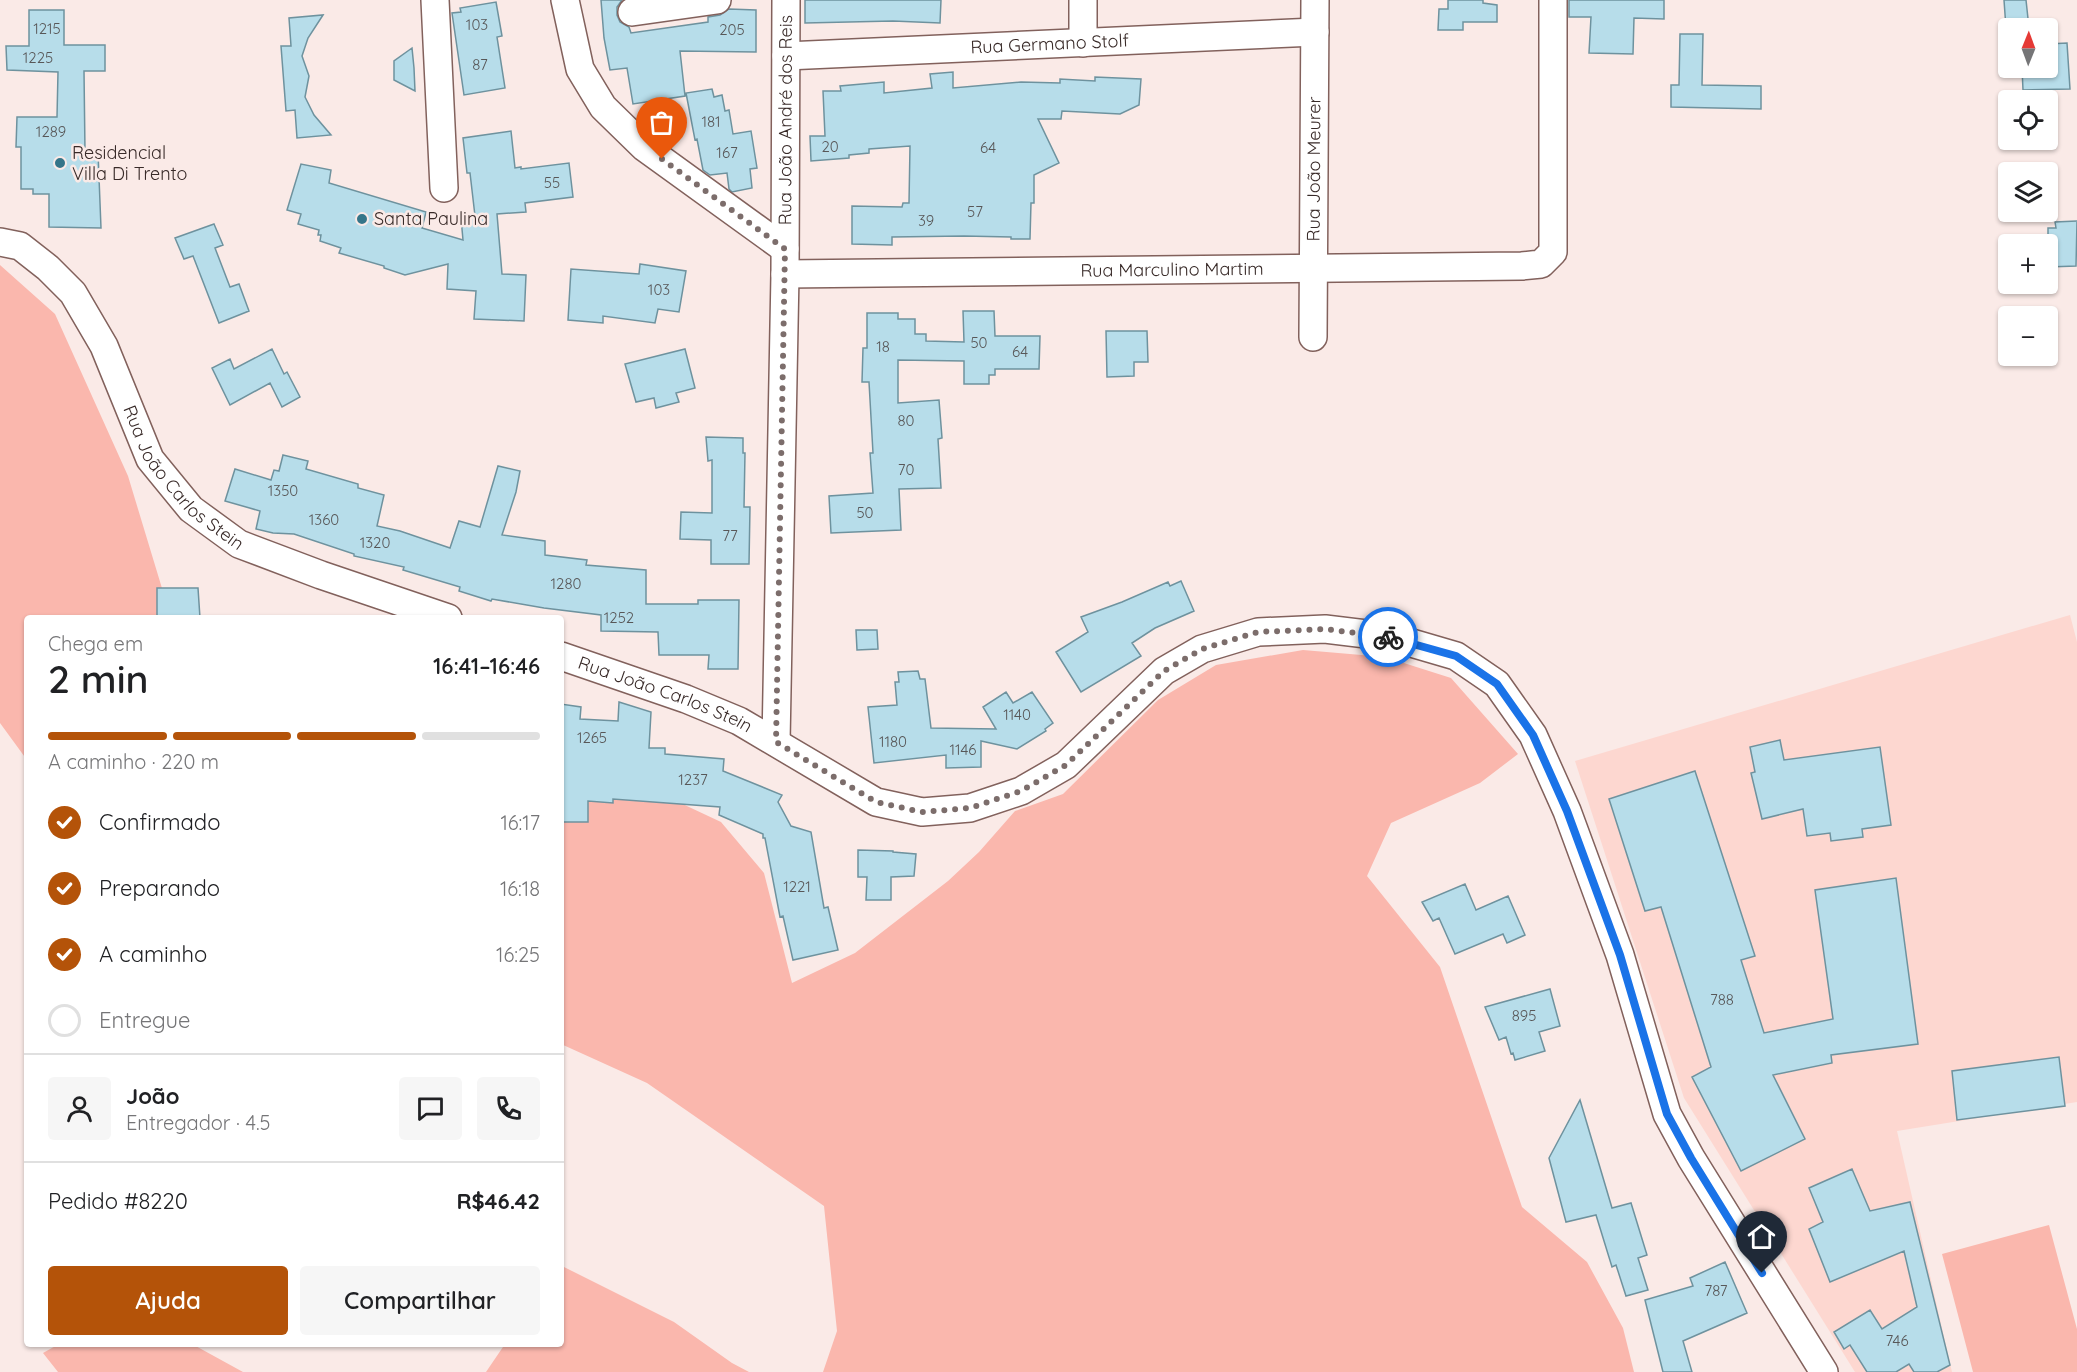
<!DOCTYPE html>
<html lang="pt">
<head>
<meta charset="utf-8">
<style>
  :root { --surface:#fff; --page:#f6f6f6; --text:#202124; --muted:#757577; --line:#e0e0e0; --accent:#b45309 }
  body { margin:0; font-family:Quicksand,sans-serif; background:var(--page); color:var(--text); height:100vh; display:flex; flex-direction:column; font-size:22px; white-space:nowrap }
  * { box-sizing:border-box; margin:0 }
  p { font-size:20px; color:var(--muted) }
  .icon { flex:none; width:33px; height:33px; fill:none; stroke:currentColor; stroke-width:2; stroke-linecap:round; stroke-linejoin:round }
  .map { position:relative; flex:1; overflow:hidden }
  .drawer { position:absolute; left:24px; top:615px; width:540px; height:732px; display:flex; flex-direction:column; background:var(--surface); border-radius:6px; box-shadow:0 2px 4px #0004 }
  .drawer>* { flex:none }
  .needle { width:39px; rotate:1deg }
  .controls { position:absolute; left:1998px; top:18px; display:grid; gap:12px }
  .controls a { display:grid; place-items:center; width:60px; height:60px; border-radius:6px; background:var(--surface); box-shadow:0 2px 4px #0004; font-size:30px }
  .pin { position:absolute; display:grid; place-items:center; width:51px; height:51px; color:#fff; margin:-62px -26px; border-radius:50% 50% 50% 0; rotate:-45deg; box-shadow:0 0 6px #0007 }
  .pin .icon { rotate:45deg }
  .courier { position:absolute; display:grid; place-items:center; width:60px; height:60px; margin:-30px; border:4px solid #1a73e8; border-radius:50%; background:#fff; color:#222; box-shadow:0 2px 8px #0007 }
  .head em { font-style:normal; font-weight:600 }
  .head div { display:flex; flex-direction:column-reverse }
  .head { display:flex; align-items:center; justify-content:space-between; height:102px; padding:0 24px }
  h1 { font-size:39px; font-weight:600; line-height:45px }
  .bar { display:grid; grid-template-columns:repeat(4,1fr); gap:9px 6px; align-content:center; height:72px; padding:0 24px }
  .bar i { height:8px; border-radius:4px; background:var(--line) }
  .bar .selected { background:var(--accent) }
  .bar p { grid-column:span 4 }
  .line { display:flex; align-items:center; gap:15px; padding:0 24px; border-top:2px solid var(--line) }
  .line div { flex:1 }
  .round { display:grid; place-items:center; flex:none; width:63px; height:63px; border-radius:6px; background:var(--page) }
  ol { padding:0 24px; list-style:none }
  li { display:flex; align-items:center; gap:18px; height:66px }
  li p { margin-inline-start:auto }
  li .icon { padding:6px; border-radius:50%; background:var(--accent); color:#fff; stroke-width:4 }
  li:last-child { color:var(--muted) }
  li i { width:33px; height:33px; border:3px solid var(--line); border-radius:50% }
  .action { display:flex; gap:12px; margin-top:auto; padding:12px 24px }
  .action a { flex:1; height:69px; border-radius:6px; background:var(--accent); color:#fff; font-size:24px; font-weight:600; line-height:69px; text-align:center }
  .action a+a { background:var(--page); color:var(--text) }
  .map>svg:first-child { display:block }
</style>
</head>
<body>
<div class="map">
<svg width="2077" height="1372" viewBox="0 0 2077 1372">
  <rect width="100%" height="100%" fill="#faeae7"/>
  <path fill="#fdd7d0" d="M 2070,615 L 2077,642 L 2077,1102 L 1897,1131 L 1952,1372 L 1855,1372 L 1684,1098 L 1575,761 Z"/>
  <path fill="#fab7ad" d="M 0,265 L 55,314 L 128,476 L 171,618 L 27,618 L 27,760 L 0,723 Z
    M 1303,650 L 1385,657 L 1451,678 L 1518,754 L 1480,783 L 1391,823 L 1367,876 L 1440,967 L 1522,1207 L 1587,1262 L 1623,1328 L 1634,1372 L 823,1372 L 837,1331 L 824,1206 L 647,1083 L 561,1044 L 561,804 L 569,805 L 657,792 L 721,822 L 764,873 L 792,983 L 855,953 L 948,881 L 979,852 L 1015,811 L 1063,794 L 1158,700 L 1216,665 Z
    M 2049,1225 L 2077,1329 L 2077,1372 L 1973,1372 L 1942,1254 Z
    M 564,1267 L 674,1322 L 732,1363 L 749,1372 L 486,1372 L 505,1344 L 561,1344 L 561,1268 Z
    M 59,1344 L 192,1344 L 243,1372 L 58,1372 L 43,1353 Z"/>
  <path fill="#b7ddea" stroke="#6e929e" stroke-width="1.5" d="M 601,0 L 622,0 L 617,7 L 617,15 L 620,22 L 629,27 L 631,33 L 708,22 L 708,17 L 720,15 L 729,9 L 756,10 L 756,52 L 680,51 L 685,96 L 633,104 L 627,68 L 610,70 L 604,38 Z
    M 805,0 L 941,0 L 940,23 L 893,21 L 805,23 Z
    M 1448,0 L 1483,0 L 1483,3 L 1497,5 L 1497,22 L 1463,22 L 1463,30 L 1438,30 L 1439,9 L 1448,9 Z
    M 1569,0 L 1664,0 L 1664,19 L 1634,18 L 1633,54 L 1589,53 L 1591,17 L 1569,17 Z
    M 2004,0 L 2026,0 L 2029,28 L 2006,28 Z
    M 496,2 L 502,36 L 497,37 L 505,88 L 464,95 L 452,13 L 461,12 L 460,8 Z
    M 29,10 L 64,10 L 64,45 L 105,45 L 105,71 L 84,71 L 85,152 L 98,152 L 101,228 L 49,227 L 49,194 L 33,194 L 33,189 L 21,189 L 21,147 L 16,147 L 17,117 L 57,117 L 58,72 L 7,70 L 6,46 L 29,46 Z
    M 323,15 L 308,38 L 302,56 L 309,76 L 305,97 L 314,115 L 331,135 L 297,138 L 295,110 L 286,111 L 281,46 L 291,46 L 289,18 Z
    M 1680,34 L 1703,34 L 1702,85 L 1761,86 L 1761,109 L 1671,107 L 1671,85 L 1679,85 Z
    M 2067,43 L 2070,89 L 2023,90 L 2022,68 L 2048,68 L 2048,44 Z
    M 412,48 L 414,68 L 415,91 L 394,80 L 394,61 Z
    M 953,72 L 953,88 L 1021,82 L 1060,83 L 1060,79 L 1095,81 L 1095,77 L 1141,79 L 1139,105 L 1120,114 L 1062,111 L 1061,119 L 1038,119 L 1059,163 L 1034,175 L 1034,203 L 1031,203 L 1030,239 L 1011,239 L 1011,237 L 964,236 L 892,237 L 892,245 L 852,244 L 852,206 L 902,207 L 903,203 L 909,203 L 910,146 L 869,149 L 869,153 L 849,155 L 849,158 L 811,161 L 810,136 L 825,136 L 823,91 L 841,91 L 840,86 L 884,82 L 884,93 L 932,88 L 930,74 Z
    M 712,89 L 714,97 L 722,95 L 725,111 L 729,110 L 733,134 L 751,131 L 757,168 L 750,169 L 752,188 L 732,192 L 729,189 L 727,173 L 710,175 L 703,170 L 697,139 L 695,140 L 686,93 Z
    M 511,131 L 515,168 L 521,167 L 521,169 L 569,163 L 573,197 L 525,203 L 526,212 L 497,214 L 502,274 L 526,275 L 524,321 L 474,319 L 476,291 L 447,289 L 448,264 L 405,275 L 384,268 L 384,266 L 339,253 L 341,248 L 320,241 L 321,235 L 318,235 L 319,230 L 298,224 L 301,214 L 287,210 L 301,164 L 331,170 L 329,183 L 426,212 L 422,228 L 463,240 L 461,218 L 475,216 L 470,173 L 467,173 L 463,138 Z
    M 2077,221 L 2076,266 L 2048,267 L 2048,228 L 2056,228 L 2055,222 Z
    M 214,224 L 223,245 L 215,248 L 230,287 L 239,284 L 249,311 L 219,323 L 193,256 L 184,259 L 175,238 Z
    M 640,264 L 686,271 L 679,312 L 658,309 L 655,323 L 603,316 L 603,323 L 568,320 L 571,269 L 639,274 Z
    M 963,311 L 994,311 L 995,336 L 1040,336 L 1039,369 L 995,369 L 995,375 L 989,375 L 989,384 L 964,384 L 964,361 L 898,360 L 898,403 L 939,400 L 942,438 L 938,439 L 941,488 L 899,489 L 901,530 L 831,533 L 829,496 L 873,493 L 870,453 L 873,453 L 869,382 L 862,382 L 863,348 L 867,348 L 867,313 L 898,313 L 898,319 L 915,319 L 915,334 L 926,334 L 926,341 L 964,342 Z
    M 1106,331 L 1147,331 L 1148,362 L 1134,362 L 1134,376 L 1107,377 Z
    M 272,349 L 284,374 L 287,372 L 300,397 L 282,407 L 270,383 L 230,405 L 212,368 L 230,359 L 234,369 Z
    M 685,349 L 695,388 L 676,393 L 679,402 L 656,408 L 654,398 L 636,402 L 625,364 Z
    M 706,437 L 743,438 L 743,453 L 745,453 L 744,507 L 750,507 L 749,564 L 711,564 L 711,540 L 680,539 L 681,512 L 712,513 L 712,460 L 708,461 Z
    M 283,455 L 308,461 L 306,469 L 358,484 L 358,488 L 384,495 L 377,526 L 400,531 L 450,548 L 459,521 L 480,527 L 498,466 L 520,471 L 516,492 L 502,535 L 545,541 L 545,555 L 587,560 L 586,565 L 646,570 L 646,604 L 698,604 L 698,600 L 739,600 L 738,669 L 708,669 L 709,655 L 659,655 L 658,632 L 601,631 L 601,615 L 544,608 L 492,599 L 491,601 L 459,591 L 460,587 L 403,570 L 404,567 L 354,556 L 354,554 L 294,534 L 273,533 L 256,529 L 260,511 L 225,501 L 235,469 L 271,480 L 274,470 L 279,471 Z
    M 1181,581 L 1194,611 L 1155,628 L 1132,643 L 1141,656 L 1081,692 L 1056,652 L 1088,632 L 1081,617 L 1122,602 L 1168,582 L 1170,586 Z
    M 157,588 L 198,588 L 200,618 L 157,618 Z
    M 856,630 L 877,630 L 878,649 L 857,650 Z
    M 918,671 L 920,679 L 925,679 L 931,728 L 996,729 L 983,707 L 1006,692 L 1013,703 L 1032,692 L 1053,723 L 1045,729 L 1046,731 L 1017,749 L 981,741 L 981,767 L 946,768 L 946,755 L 874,763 L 868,707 L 897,705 L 895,682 L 899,682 L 898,672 Z
    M 619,702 L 651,712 L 649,748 L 665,748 L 665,754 L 724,759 L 723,771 L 782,795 L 778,802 L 791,826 L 811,832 L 824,908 L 828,907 L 838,950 L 793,960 L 783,916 L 780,917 L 765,838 L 763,838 L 763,834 L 719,815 L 720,807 L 613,799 L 613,803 L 588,801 L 588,822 L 561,822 L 561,704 L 581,707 L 580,719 L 618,721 Z
    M 1780,740 L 1784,760 L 1880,747 L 1891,825 L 1862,829 L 1863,837 L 1831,841 L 1830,833 L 1807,836 L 1803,809 L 1762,819 L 1751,773 L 1755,772 L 1750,747 Z
    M 1695,771 L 1755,956 L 1741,960 L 1764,1033 L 1833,1019 L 1815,890 L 1896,878 L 1918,1044 L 1831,1055 L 1832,1063 L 1773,1075 L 1805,1139 L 1741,1171 L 1692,1077 L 1711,1067 L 1661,907 L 1645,911 L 1609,799 Z
    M 858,850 L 893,851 L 893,852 L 916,854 L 914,876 L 891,877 L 891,900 L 866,900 L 867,877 L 858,877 Z
    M 1465,884 L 1476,910 L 1508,896 L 1525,935 L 1507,943 L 1503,934 L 1455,954 L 1439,918 L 1433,921 L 1422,902 Z
    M 1550,989 L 1560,1026 L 1539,1032 L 1545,1051 L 1515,1060 L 1513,1053 L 1511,1054 L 1506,1037 L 1499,1040 L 1485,1007 Z
    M 2059,1057 L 2065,1106 L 1957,1120 L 1952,1071 Z
    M 1580,1100 L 1612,1208 L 1631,1203 L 1647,1255 L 1638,1258 L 1648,1290 L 1626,1296 L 1616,1265 L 1612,1267 L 1596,1215 L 1566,1222 L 1549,1158 Z
    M 1852,1169 L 1870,1211 L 1910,1202 L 1950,1365 L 1937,1372 L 1914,1372 L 1909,1364 L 1896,1372 L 1867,1372 L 1850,1345 L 1844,1349 L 1834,1332 L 1870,1310 L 1882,1329 L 1917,1307 L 1904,1251 L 1830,1282 L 1809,1229 L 1823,1222 L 1809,1188 Z
    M 1725,1262 L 1747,1313 L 1683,1341 L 1692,1372 L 1663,1372 L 1645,1300 L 1693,1286 L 1690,1278 Z"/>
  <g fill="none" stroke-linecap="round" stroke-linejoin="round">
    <g stroke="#82615c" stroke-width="30">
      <g id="minor">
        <path d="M 435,0 L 444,188"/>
        <path d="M 565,0 L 580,69 L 603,107 L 644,147 L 785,249"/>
        <path d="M 1083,0 L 1083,43"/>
        <path d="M 632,12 L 717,0"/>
        <path id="s1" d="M 786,56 L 1315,32"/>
        <path id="s2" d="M 0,242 L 20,246 L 48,268 L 73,293 L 104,346 L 150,459 L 191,509 L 239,544 L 321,575 L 448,618"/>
        <path id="s3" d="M 785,274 L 1522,266 L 1541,264 L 1553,252 L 1553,0"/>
        <path id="s4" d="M 1313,337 L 1315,0"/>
        <path id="s5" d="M 561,656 L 686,699 L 739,721 L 876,802 L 922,812 L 970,808 L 1021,791 L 1066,765 L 1164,671 L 1202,649 L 1258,632 L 1325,629 L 1391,637 L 1456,656 L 1497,684 L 1533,735 L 1567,811 L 1620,955 L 1667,1114 L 1691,1158 L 1824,1372"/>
        <path id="s6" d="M 776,742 L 785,274 L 786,0"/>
      </g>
    </g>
    <use href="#minor" stroke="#fff" stroke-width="27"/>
  </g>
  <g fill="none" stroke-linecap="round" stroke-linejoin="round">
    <path stroke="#7c6d6b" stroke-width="6" stroke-dasharray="0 10.8" d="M 662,159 L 785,249 L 776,742 L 876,802 L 922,812 L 970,808 L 1021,791 L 1066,765 L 1164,671 L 1202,649 L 1258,632 L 1324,629 L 1388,637"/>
    <path stroke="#1a73e8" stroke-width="8" d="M 1388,637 L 1456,656 L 1497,684 L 1533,735 L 1567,811 L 1620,955 L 1667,1114 L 1691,1158 L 1762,1273"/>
  </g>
  <g fill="#357589" stroke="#faeae7" stroke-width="2">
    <circle cx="60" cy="163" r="6"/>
    <circle cx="362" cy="219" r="6"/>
  </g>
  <g text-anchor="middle" stroke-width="5" stroke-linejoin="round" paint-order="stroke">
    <g font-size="15" fill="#585758">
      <text x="477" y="30">103</text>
      <text x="47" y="34">1215</text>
      <text x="732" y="35">205</text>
      <text x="38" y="63">1225</text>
      <text x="480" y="70">87</text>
      <text x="711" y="127">181</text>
      <text x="51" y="137">1289</text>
      <text x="830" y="152">20</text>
      <text x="988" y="153">64</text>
      <text x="727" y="158">167</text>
      <text x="552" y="188">55</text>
      <text x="975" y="217">57</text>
      <text x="926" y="226">39</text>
      <text x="659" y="295">103</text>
      <text x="979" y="348">50</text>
      <text x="883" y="352">18</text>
      <text x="1020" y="357">64</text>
      <text x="906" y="426">80</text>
      <text x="906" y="475">70</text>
      <text x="283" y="496">1350</text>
      <text x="865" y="518">50</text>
      <text x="324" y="525">1360</text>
      <text x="730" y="541">77</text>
      <text x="375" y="548">1320</text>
      <text x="566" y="589">1280</text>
      <text x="619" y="623">1252</text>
      <text x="1017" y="720">1140</text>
      <text x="592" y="743">1265</text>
      <text x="893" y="747">1180</text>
      <text x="963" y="755">1146</text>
      <text x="693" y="785">1237</text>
      <text x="797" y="892">1221</text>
      <text x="1722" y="1005">788</text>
      <text x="1524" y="1021">895</text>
      <text x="1716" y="1296">787</text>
      <text x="1897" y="1346">746</text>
    </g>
    <g font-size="18" fill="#382a28" stroke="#faeae7">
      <text dy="6" stroke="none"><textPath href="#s1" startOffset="264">Rua Germano Stolf</textPath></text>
      <text dy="6" stroke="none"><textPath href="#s6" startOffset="622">Rua João André dos Reis</textPath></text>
      <text dy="6" stroke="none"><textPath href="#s4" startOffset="168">Rua João Meurer</textPath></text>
      <text dy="6" stroke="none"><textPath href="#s3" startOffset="387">Rua Marculino Martim</textPath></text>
      <text dy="6" stroke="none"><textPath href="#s2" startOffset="310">Rua João Carlos Stein</textPath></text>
      <text dy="6" stroke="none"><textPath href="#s5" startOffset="111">Rua João Carlos Stein</textPath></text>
    </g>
    <g font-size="18" fill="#382a28" stroke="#faeae7" text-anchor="start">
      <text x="72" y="159">Residencial<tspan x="72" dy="21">Villa Di Trento</tspan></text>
      <text x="374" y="225">Santa Paulina</text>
    </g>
  </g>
</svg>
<div class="controls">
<a><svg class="needle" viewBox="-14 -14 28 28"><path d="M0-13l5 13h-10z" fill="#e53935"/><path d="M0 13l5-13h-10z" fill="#757577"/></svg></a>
<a><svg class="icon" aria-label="locate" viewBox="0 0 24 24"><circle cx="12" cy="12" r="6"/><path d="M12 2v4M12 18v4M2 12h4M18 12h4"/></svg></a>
<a><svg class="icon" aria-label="layers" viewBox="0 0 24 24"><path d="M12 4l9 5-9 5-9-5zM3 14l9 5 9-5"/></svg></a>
<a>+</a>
<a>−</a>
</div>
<div class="pin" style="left:662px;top:159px;background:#ea580c"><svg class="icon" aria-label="bag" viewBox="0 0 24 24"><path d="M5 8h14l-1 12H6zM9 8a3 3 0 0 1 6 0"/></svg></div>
<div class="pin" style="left:1762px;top:1273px;background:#1f2937"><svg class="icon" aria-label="home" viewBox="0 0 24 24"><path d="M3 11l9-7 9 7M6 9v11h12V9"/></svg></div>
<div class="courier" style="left:1388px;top:637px"><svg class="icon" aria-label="bike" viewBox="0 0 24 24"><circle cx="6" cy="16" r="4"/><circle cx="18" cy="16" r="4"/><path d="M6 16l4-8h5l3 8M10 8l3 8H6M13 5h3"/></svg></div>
<section class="drawer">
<div class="head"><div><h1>2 min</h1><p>Chega em</p></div><em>16:41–16:46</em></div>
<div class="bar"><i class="selected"></i><i class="selected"></i><i class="selected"></i><i></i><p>A caminho · 220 m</p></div>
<ol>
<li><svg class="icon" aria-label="check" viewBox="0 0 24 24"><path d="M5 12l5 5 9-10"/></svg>Confirmado<p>16:17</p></li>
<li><svg class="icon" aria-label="check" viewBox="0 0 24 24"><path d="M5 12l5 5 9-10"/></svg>Preparando<p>16:18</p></li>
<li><svg class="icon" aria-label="check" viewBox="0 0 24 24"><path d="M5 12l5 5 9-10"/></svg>A caminho<p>16:25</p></li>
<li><i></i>Entregue</li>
</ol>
<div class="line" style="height:108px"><a class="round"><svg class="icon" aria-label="person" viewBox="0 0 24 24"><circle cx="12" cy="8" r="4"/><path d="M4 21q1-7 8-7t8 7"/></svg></a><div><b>João</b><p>Entregador · 4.5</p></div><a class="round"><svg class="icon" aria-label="chat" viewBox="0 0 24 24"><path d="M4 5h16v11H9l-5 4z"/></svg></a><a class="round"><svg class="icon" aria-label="phone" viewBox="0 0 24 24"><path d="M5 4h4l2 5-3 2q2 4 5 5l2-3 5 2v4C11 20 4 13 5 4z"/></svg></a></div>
<div class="line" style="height:78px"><div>Pedido #8220</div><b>R$46.42</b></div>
<div class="action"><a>Ajuda</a><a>Compartilhar</a></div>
</section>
</div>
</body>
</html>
